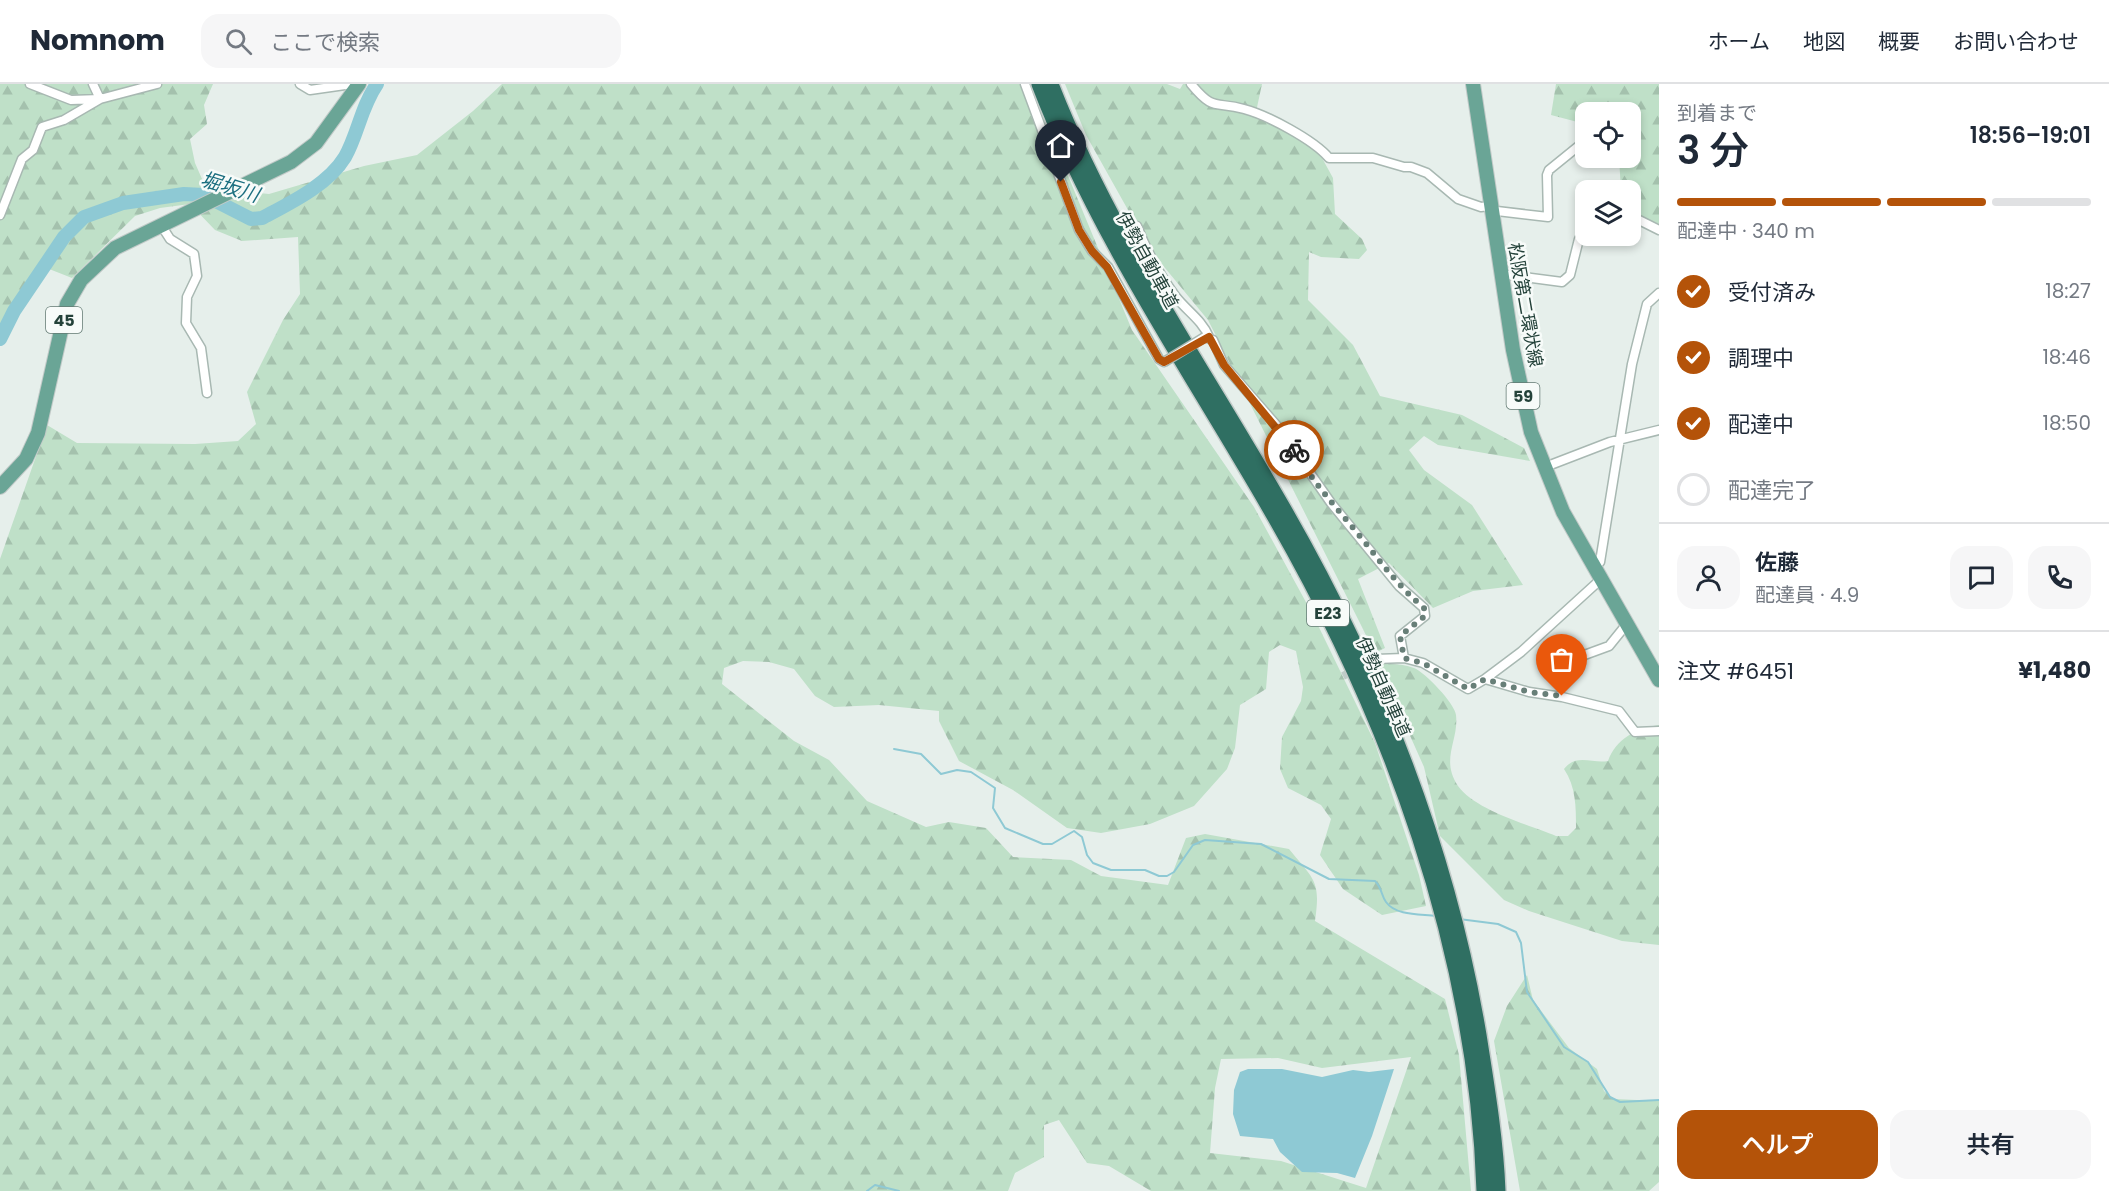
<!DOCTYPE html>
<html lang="ja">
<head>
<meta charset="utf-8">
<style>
  :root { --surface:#fff; --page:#f6f6f7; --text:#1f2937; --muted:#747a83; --line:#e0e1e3; --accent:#b45309 }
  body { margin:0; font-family:Poppins,"Noto Sans JP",sans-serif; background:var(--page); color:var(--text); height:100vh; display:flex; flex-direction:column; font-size:22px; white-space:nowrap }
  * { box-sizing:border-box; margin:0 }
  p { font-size:20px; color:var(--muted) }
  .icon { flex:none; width:33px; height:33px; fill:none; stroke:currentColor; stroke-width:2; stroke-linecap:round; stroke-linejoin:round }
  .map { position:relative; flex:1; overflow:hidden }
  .drawer { display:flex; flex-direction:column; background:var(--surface); width:450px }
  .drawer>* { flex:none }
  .controls { position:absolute; left:1575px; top:18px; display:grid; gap:12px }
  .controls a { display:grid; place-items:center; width:66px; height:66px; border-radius:12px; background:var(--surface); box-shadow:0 3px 9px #0003; font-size:30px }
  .pin { position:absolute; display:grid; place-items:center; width:51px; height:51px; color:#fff; margin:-62px -26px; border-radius:50% 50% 50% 0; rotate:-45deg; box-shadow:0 0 6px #0007 }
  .pin .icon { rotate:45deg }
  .courier { position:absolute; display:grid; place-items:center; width:60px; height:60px; margin:-30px; border:4px solid #b45309; border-radius:50%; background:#fff; color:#222; box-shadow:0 2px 8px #0007 }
  .headline em { font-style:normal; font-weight:600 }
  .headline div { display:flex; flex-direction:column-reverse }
  .headline { display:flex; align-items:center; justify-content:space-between; height:102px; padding:0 18px }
  h1 { font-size:39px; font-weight:600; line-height:45px }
  .bar { display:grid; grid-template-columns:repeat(4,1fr); gap:9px 6px; align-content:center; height:72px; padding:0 18px }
  .bar i { height:8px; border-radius:4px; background:var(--line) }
  .bar .active { background:var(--accent) }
  .bar p { grid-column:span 4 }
  .line { display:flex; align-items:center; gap:15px; padding:0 18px; border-top:2px solid var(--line) }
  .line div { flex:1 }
  .round { display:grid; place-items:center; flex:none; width:63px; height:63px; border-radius:18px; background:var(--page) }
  ol { padding:0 18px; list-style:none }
  li { display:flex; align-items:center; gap:18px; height:66px }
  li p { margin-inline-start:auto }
  li .icon { padding:6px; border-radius:50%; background:var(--accent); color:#fff; stroke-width:4 }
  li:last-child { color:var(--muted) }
  li i { width:33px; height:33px; border:3px solid var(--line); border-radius:50% }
  .cta { display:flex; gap:12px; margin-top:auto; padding:12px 18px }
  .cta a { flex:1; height:69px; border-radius:18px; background:var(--accent); color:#fff; font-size:24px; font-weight:600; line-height:69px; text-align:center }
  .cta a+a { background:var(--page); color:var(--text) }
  header { display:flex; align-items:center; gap:36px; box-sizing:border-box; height:84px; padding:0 30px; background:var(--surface); border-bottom:2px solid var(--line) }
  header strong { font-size:28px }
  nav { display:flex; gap:33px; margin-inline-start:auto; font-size:21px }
  .search { width:420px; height:54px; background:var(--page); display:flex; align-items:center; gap:15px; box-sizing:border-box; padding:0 21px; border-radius:18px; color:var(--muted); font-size:22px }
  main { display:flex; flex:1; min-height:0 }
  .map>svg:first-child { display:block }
</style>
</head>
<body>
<header>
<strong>Nomnom</strong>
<div class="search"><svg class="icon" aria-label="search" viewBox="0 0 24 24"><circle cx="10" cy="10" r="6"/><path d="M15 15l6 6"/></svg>ここで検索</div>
<nav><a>ホーム</a><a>地図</a><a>概要</a><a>お問い合わせ</a></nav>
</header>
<main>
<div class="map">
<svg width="1659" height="1107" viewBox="0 0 1659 1107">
  <defs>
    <pattern id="forest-firs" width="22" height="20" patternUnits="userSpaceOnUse" patternTransform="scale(1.5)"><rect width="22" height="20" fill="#bfe0c8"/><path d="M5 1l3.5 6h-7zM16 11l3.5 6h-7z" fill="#a4c1ad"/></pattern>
  </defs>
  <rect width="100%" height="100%" fill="#e6efeb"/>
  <path fill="url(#forest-firs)" fill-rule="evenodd" d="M 0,0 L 213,0 L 204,21 L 207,40 L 190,55 L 195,79 L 206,104 L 269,110 L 364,82 L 417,71 L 473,27 L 502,0 L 1030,0 L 1132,246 L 1254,423 L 1313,531 L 1375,659 L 1419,791 L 1426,822 L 1382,831 L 1343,805 L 1320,771 L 1331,735 L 1321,721 L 1288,704 L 1280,685 L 1282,653 L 1301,617 L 1303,603 L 1296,567 L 1280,561 L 1269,568 L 1266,605 L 1240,621 L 1235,664 L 1227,685 L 1194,722 L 1150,740 L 1101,749 L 1067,744 L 1013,706 L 959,677 L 939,637 L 939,627 L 879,621 L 834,623 L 815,612 L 794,585 L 769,578 L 743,577 L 724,584 L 722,600 L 794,657 L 829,676 L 867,717 L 926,743 L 949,738 L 986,744 L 1013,773 L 1071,776 L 1101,792 L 1168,801 L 1186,754 L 1205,750 L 1289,765 C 1314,796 1321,796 1315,837 L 1445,915 L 1459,971 L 1471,1107 L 1151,1107 L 1109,1082 L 1087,1079 L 1059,1036 L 1044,1041 L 1044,1073 L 1015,1089 L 1008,1107 L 0,1107 L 0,475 L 47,341 L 77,359 L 195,360 L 238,357 L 256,340 L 247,308 L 283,236 L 300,210 L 298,153 L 242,157 L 215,146 L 190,120 L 160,124 L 135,132 L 72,194 L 39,181 L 0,241 ZM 1411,973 L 1366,1104 L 1281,1077 L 1210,1069 L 1215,1004 L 1221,975 L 1278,974 L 1322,984 Z
    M 1065,0 L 1167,0 L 1180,5 L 1183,0 L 1262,0 L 1256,28 L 1294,53 L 1316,63 L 1333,94 L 1335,130 L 1362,155 L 1367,166 L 1359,175 L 1321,173 L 1309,168 L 1308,216 L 1353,261 L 1380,312 L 1462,331 L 1524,364 L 1530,377 L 1438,361 L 1424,352 L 1409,366 L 1424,386 L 1472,421 L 1523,501 L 1473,507 L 1433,524 L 1389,479 L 1358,495 L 1385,564 L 1375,569 L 1208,236 L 1151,167 L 1086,51 Z
    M 1556,0 L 1659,0 L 1659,140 L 1637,130 L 1631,122 L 1630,106 L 1621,106 L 1619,74 L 1630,74 L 1630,28 L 1586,28 L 1585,40 L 1551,31 Z
    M 1378,580 C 1390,580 1402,579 1414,584 C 1425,588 1455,620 1456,631 C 1459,657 1440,675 1458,702 C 1475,726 1529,741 1556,752 L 1568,752 L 1576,744 C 1576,723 1576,703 1564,685 C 1576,669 1593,680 1608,677 C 1616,655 1636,644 1659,641 L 1659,861 L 1622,857 L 1529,827 L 1504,816 L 1440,752 L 1424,683 Z
    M 1527,891 L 1533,916 L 1569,964 L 1597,985 L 1604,1007 L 1614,1015 L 1659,1017 L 1659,1098 L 1649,1107 L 1520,1107 L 1494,957 L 1507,922 Z"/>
  <path fill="#8ec9d4" d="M 1282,985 L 1322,993 L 1353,986 L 1369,988 L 1394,985 L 1372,1052 L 1355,1094 L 1337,1089 L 1302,1088 L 1280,1068 L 1273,1055 L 1240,1052 L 1233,1030 L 1234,1006 L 1240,988 L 1248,985 Z"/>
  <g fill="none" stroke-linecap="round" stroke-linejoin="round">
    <path stroke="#8ec9d4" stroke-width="2" d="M 894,665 L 921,670 L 941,690 L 957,686 L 971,688 L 995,704 L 993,724 L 1005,744 L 1043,760 L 1052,760 L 1074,747 L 1082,753 L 1087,771 L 1093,779 L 1111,786 L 1145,786 L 1159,792 L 1167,792 L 1174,788 L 1193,761 L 1205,756 L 1261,760 L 1329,795 L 1375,797 C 1382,804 1381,811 1386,818 C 1396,832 1420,830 1436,832
      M 1459,835 L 1498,840 L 1516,848 L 1521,859 L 1527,908 L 1564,963 L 1588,978 L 1610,1013 L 1620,1018 L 1659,1016
      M 867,1107 L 875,1101 L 899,1107"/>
    <path stroke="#8ec9d4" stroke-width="14" d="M 0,255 L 14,227 L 64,153 L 84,133 L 123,119 L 184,110 L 204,111 L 251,135 L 262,134 C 290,119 328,101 345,73 C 358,50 361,23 377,0"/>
    <path stroke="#bfccc8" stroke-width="8" stroke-dasharray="8 4" stroke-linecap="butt" d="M 1343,592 L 1376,575"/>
    <g stroke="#a8b8b2" stroke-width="11">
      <path id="minor" d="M 30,0 L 71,16 L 100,15 L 93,0
        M 300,0 L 310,6 L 352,0
        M 1025,0 L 1079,146 L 1092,167 L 1108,183 L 1159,275 L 1164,278
        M 1191,0 C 1214,28 1215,17 1244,25 C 1267,31 1314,56 1329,74 L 1373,74 L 1404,83 L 1411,83 L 1427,89 L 1458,115 L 1481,123 L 1490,122 L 1497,127 L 1548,133 L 1547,91 L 1549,86 L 1586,56
        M 0,131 L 22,75 L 33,66 L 42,43 L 64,36 L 100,15 L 157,0
        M 1630,134 L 1633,133 L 1659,146
        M 161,141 L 170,155 L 194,170 L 197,192 L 187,213 L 186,239 L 201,264 L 207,309
        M 1137,142 C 1147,168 1159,190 1176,213 C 1187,227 1202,236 1209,253
        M 1501,190 L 1562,198 L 1570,191 L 1579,155 L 1587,152
        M 1205,253 L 1213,256 L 1224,281 L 1278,343 L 1331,419 L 1399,502 L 1424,524 L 1425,532 L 1400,552 L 1404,574
        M 1545,383 L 1610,358 L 1659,346
        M 1593,484 L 1600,478 L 1632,280 L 1647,220 L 1659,209
        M 1376,575 L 1404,574 L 1423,579 L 1468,605 L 1485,595 L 1529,608 L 1562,613 L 1619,627 L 1635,648 L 1659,647
        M 1568,577 L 1609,562 L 1626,541
        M 1485,595 L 1521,568 L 1600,496"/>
    </g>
    <g stroke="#c2cac8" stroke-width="16">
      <path id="primary" d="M 1473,0 L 1513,266 L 1531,348 L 1563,428 L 1659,596
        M 0,403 L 26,375 L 38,349 L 67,220 L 81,196 L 115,164 L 291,78 L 316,59 L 359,0"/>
    </g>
    <g stroke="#c2cac8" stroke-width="18">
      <path id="motorway" d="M 1039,0 C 1097,151 1190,286 1270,425 C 1391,633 1476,865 1484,1107
        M 1051,0 C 1109,149 1202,282 1281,420 C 1377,586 1447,761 1479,951 C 1487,1002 1496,1055 1498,1107"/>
    </g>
    <use href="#minor" stroke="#fff" stroke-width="8"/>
    <use href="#primary" stroke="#6aa596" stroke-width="14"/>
    <use href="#motorway" stroke="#2f6f62" stroke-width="15"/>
    <g stroke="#a8b8b2" stroke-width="11" stroke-linecap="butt">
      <path id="minor-bridge" d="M 1164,278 L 1205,253"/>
    </g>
    <use href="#minor-bridge" stroke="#fff" stroke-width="8"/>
  </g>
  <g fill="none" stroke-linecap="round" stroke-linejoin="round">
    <path stroke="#687f78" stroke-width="6" stroke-dasharray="0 10.8" d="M 1294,366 C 1312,397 1336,423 1359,451 C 1380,477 1398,502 1424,524 L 1425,532 L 1400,552 L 1404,574 L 1423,579 L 1468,605 L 1485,595 L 1529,608 L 1562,612"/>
    <path stroke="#b45309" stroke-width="8" d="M 1061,98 L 1079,146 L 1092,167 L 1107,183 L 1159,275 L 1164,278 L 1209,253 L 1224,281 L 1294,366"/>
  </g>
  <g text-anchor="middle" stroke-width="5" stroke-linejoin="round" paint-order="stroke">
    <g fill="#f7fbf9" stroke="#637a73" stroke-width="1.5">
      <rect x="46" y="223" width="36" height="26" rx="4.5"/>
      <rect x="1506.5" y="299" width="33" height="26" rx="4.5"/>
      <rect x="1307" y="516" width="42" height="26" rx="4.5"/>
    </g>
    <g font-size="16" font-weight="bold" fill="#24423a">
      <text x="64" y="242">45</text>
      <text x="1523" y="318">59</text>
      <text x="1328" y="535">E23</text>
    </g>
    <g font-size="18" fill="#24423a" stroke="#f7fbf9">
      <text transform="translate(1147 176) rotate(61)" y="6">伊勢自動車道</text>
      <text transform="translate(1525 221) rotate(80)" y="6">松阪第二環状線</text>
      <text transform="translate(1383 603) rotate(66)" y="6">伊勢自動車道</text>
    </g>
    <g font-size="20" font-style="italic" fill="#1c6f80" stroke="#f7fbf9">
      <text transform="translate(230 103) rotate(17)" y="7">堀坂川</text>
    </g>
  </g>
</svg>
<div class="controls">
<a><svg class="icon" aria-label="locate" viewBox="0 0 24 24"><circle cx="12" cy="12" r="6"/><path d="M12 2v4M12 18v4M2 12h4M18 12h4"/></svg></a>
<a><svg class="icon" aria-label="layers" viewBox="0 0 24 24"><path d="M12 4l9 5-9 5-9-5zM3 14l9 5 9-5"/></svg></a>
</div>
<div class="pin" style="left:1562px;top:612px;background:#ea580c"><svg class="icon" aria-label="bag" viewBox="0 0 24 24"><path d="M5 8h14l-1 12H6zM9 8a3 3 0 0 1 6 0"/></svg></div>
<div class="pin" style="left:1061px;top:98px;background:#1f2937"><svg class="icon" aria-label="home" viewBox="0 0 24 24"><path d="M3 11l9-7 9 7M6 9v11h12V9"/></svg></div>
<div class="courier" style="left:1294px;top:366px"><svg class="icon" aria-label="bike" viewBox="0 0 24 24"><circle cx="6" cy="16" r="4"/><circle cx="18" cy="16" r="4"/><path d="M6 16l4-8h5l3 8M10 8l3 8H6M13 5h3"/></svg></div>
</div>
<section class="drawer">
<div class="headline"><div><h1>3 分</h1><p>到着まで</p></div><em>18:56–19:01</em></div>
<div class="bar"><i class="active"></i><i class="active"></i><i class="active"></i><i></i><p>配達中 · 340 m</p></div>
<ol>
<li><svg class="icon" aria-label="check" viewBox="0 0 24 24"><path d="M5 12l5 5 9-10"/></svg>受付済み<p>18:27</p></li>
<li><svg class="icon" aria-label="check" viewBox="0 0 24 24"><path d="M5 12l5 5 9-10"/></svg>調理中<p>18:46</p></li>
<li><svg class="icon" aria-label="check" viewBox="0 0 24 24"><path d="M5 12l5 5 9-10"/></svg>配達中<p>18:50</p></li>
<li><i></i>配達完了</li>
</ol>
<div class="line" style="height:108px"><a class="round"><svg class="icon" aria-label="person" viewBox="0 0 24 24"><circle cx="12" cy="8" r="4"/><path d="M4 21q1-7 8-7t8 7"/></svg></a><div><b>佐藤</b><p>配達員 · 4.9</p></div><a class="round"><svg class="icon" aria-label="chat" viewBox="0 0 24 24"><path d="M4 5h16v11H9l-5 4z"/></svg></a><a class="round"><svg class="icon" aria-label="phone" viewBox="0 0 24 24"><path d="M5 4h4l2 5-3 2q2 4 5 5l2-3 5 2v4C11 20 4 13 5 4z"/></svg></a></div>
<div class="line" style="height:78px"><div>注文 #6451</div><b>¥1,480</b></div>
<div class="cta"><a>ヘルプ</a><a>共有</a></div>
</section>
</main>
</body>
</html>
